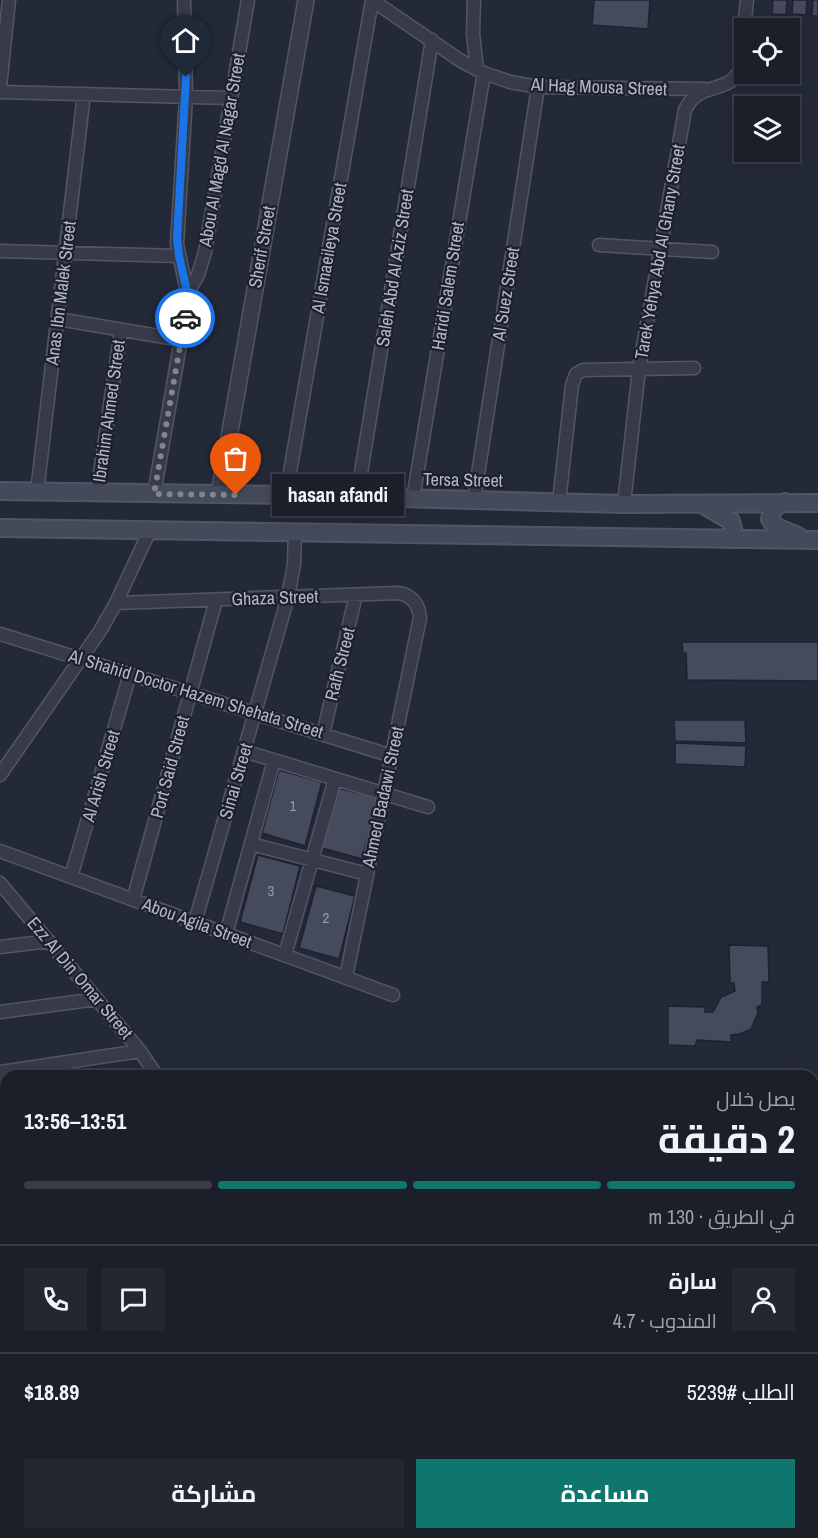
<!DOCTYPE html>
<html lang="ar">
<head>
<meta charset="utf-8">
<style>
  :root { --surface:#1b1f2a; --page:#242732; --text:#f1f3f6; --muted:#a0a2a8; --line:#393d47; --accent:#0f766e }
  body { margin:0; font-family:"Archivo Narrow",Cairo,sans-serif; background:var(--page); color:var(--text); direction:rtl; height:100vh; display:flex; flex-direction:column; font-size:22px; white-space:nowrap }
  * { box-sizing:border-box; margin:0 }
  p { font-size:20px; color:var(--muted) }
  .icon { flex:none; width:33px; height:33px; fill:none; stroke:currentColor; stroke-width:2; stroke-linecap:round; stroke-linejoin:round }
  .map { position:relative; flex:1; overflow:hidden; direction:ltr }
  .sheet { position:absolute; left:0px; top:1070px; width:819px; height:470px; display:flex; flex-direction:column; background:var(--surface); border-radius:18px 18px 0 0; box-shadow:0 3px 15px #0003,0 0 0 2px var(--line); direction:rtl }
  .sheet>* { flex:none }
  .tools { position:absolute; left:734px; top:18px; display:grid; gap:12px }
  .tools a { display:grid; place-items:center; width:66px; height:66px; border-radius:0px; background:var(--surface); box-shadow:0 3px 15px #0003,0 0 0 2px var(--line); font-size:30px }
  .pin { position:absolute; display:grid; place-items:center; width:51px; height:51px; color:#fff; margin:-62px -26px; border-radius:50% 50% 50% 0; rotate:-45deg; box-shadow:0 0 6px #0007 }
  .pin .icon { rotate:45deg }
  .courier { position:absolute; display:grid; place-items:center; width:60px; height:60px; margin:-30px; border:4px solid #1a73e8; border-radius:50%; background:#fff; color:#222; box-shadow:0 2px 8px #0007 }
  .bubble { position:absolute; height:42px; border-radius:0px; background:var(--surface); box-shadow:0 3px 15px #0003,0 0 0 2px var(--line); font-size:20px; font-weight:700; line-height:42px; text-align:center; direction:rtl }
  .head em { font-style:normal; font-weight:700 }
  .head div { display:flex; flex-direction:column-reverse }
  .head { display:flex; align-items:center; justify-content:space-between; height:102px; padding:0 24px }
  h1 { font-size:39px; font-weight:700; line-height:45px }
  .bar { display:grid; grid-template-columns:repeat(4,1fr); gap:9px 6px; align-content:center; height:72px; padding:0 24px }
  .bar i { height:8px; border-radius:4px; background:var(--line) }
  .bar .active { background:var(--accent) }
  .bar p { grid-column:span 4 }
  .line { display:flex; align-items:center; gap:15px; padding:0 24px; border-top:2px solid var(--line) }
  .line div { flex:1 }
  .round { display:grid; place-items:center; flex:none; width:63px; height:63px; border-radius:0px; background:var(--page) }
  .cta { display:flex; gap:12px; margin-top:auto; padding:12px 24px }
  .cta a { flex:1; height:69px; border-radius:0px; background:var(--accent); color:#fff; font-size:24px; font-weight:700; line-height:69px; text-align:center }
  .cta a+a { background:var(--page); color:var(--text) }
  .map>svg:first-child { display:block }
</style>
</head>
<body>
<div class="map">
<svg width="818" height="1538" viewBox="0 0 818 1538">
  <rect width="100%" height="100%" fill="#242938"/>
  <path fill="#454b5d" stroke="#1e2230" stroke-width="1.5" d="M 594,0 L 650,0 L 648,29 L 592,25 Z
    M 773,0 L 787,0 L 786,15 L 772,14 Z
    M 793,0 L 807,0 L 806,15 L 792,14 Z
    M 813,0 L 818,0 L 818,16 L 812,16 Z
    M 682,642 L 818,642 L 818,681 L 687,680 L 686,653 L 683,654 Z
    M 674,720 L 745,720 L 746,743 L 675,741 Z
    M 675,743 L 746,746 L 745,767 L 675,764 Z
    M 279,770 L 322,782 L 305,846 L 262,833 Z
    M 338,788 L 378,798 L 362,859 L 322,848 Z
    M 258,855 L 300,866 L 283,934 L 240,922 Z
    M 316,886 L 355,896 L 339,959 L 299,948 Z
    M 729,945 L 768,946 L 769,982 L 762,982 L 762,1005 L 757,1007 L 758,1013 L 751,1029 L 740,1034 L 731,1035 L 731,1042 L 697,1040 L 695,1046 L 668,1045 L 668,1006 L 705,1007 L 705,1012 L 713,1012 L 721,997 L 735,991 L 734,983 L 730,983 Z
    M 814,1098 L 818,1098 L 818,1120 L 814,1120 Z
    M 813,1215 L 818,1215 L 818,1233 L 813,1233 Z"/>
  <g fill="none" stroke-linecap="round" stroke-linejoin="round">
    <g stroke="#525664" stroke-width="15">
      <path id="minor" d="M 372,0 L 461,61 L 484,73 L 510,82 L 538,87 L 704,89
        M 474,0 L 473,34 L 477,69
        M 744,28 L 747,0
        M 0,87 L 9,0
        M 0,92 L 231,98
        M 599,245 L 712,252
        M 0,251 L 179,256
        M 186,296 L 198,275 L 205,252 L 248,0
        M 58,319 L 182,340
        M 37,492 L 84,94
        M 97,493 L 121,330
        M 154,494 L 186,311 L 186,287 L 177,244 L 186,97 L 184,0
        M 286,495 L 372,0
        M 357,497 L 432,40
        M 413,499 L 484,73
        M 474,500 L 538,87
        M 559,502 L 572,385 L 576,374 L 583,370 L 694,368
        M 624,504 L 639,369 L 685,110 C 700,78 733,97 741,65 C 744,55 743,42 744,32
        M 116,603 L 398,593 C 412,595 419,604 420,618 L 346,977
        M 0,634 L 392,756
        M 323,734 L 356,595
        M 244,751 L 428,807
        M 0,775 L 100,631 L 116,603 L 150,530
        M 251,844 L 367,874
        M 0,851 L 393,995
        M 71,877 L 130,674
        M 0,883 L 140,1051 L 157,1076
        M 133,900 L 216,600
        M 195,922 L 288,597 L 294,564 L 295,533
        M 226,934 L 274,760
        M 0,947 L 49,941
        M 285,955 L 335,779
        M 0,1012 L 97,999
        M 0,1072 L 140,1051
        M 0,1182 L 6,1182
        M 813,1192 L 818,1192
        M 0,1270 L 6,1269
        M 0,1317 L 6,1316
        M 0,1384 L 6,1383
        M 813,1405 L 818,1405
        M 0,1462 L 6,1461
        M 0,1524 L 6,1524
        M 149,1533 L 150,1538
        M 341,1533 L 343,1538
        M 689,1533 L 689,1538
        M 746,1533 L 746,1538
        M 435,1538 L 458,1533"/>
    </g>
    <g stroke="#525664" stroke-width="18">
      <path id="tertiary" d="M 219,494 L 306,0"/>
    </g>
    <g stroke="#525664" stroke-width="20">
      <path id="secondary" d="M 0,491 L 286,495 L 624,504 L 818,503
        M 785,502 L 773,508 L 770,519 L 776,527 L 798,536
        M 702,504 L 731,521 L 733,529 L 728,539
        M 0,528 L 818,540"/>
    </g>
    <use href="#minor" stroke="#373b49" stroke-width="12"/>
    <use href="#tertiary" stroke="#373b49" stroke-width="15"/>
    <use href="#secondary" stroke="#454a5b" stroke-width="16"/>
  </g>
  <g fill="none" stroke-linecap="round" stroke-linejoin="round">
    <path stroke="#808594" stroke-width="6" stroke-dasharray="0 10.8" d="M 185,318 L 154,494 L 236,495"/>
    <path stroke="#1a73e8" stroke-width="8" d="M 185,318 L 186,287 L 179,256 L 177,238 L 186,77"/>
  </g>
  <g text-anchor="middle" stroke-width="4.5" stroke-linejoin="round" paint-order="stroke">
    <g font-size="15" fill="#979bab">
      <text x="293" y="811">1</text>
      <text x="271" y="896">3</text>
      <text x="326" y="923">2</text>
    </g>
    <g font-size="18" fill="#b2b6c5" stroke="#1c202e">
      <text transform="translate(599 87) rotate(2)" y="6">Al Hag Mousa Street</text>
      <text transform="translate(222 150) rotate(-80)" y="6">Abou Al Magd Al Nagar Street</text>
      <text transform="translate(262 247) rotate(-80)" y="6">Sherif Street</text>
      <text transform="translate(329 248) rotate(-80)" y="6">Al Ismaeileya Street</text>
      <text transform="translate(660 252) rotate(-80)" y="6">Tarek Yehya Abd Al Ghany Street</text>
      <text transform="translate(395 268) rotate(-81)" y="6">Saleh Abd Al Aziz Street</text>
      <text transform="translate(448 286) rotate(-81)" y="6">Haridi Salem Street</text>
      <text transform="translate(61 293) rotate(-83)" y="6">Anas Ibn Malek Street</text>
      <text transform="translate(506 294) rotate(-81)" y="6">Al Suez Street</text>
      <text transform="translate(109 411) rotate(-82)" y="6">Ibrahim Ahmed Street</text>
      <text transform="translate(463 480) rotate(1)" y="6">Tersa Street</text>
      <text transform="translate(275 598) rotate(-2)" y="6">Ghaza Street</text>
      <text transform="translate(340 664) rotate(-76)" y="6">Rafh Street</text>
      <text transform="translate(196 694) rotate(17)" y="6">Al Shahid Doctor Hazem Shehata Street</text>
      <text transform="translate(170 767) rotate(-75)" y="6">Port Said Street</text>
      <text transform="translate(101 776) rotate(-74)" y="6">Al Arish Street</text>
      <text transform="translate(236 781) rotate(-74)" y="6">Sinai Street</text>
      <text transform="translate(383 797) rotate(-78)" y="6">Ahmed Badawi Street</text>
      <text transform="translate(197 923) rotate(20)" y="6">Abou Agila Street</text>
      <text transform="translate(80 978) rotate(50)" y="6">Ezz Al Din Omar Street</text>
    </g>
  </g>
</svg>
<div class="tools">
<a><svg class="icon" aria-label="locate" viewBox="0 0 24 24"><circle cx="12" cy="12" r="6"/><path d="M12 2v4M12 18v4M2 12h4M18 12h4"/></svg></a>
<a><svg class="icon" aria-label="layers" viewBox="0 0 24 24"><path d="M12 4l9 5-9 5-9-5zM3 14l9 5 9-5"/></svg></a>
</div>
<div class="pin" style="left:236px;top:495px;background:#ea580c"><svg class="icon" aria-label="bag" viewBox="0 0 24 24"><path d="M5 8h14l-1 12H6zM9 8a3 3 0 0 1 6 0"/></svg></div>
<div class="pin" style="left:186px;top:77px;background:#1f2937"><svg class="icon" aria-label="home" viewBox="0 0 24 24"><path d="M3 11l9-7 9 7M6 9v11h12V9"/></svg></div>
<div class="courier" style="left:185px;top:318px"><svg class="icon" aria-label="car" viewBox="0 0 24 24"><path d="M5 17H2v-5l4-1 3-4h7l3 4 3 1v5h-3M9 17h6M6 11h13"/><circle cx="7" cy="17" r="2"/><circle cx="17" cy="17" r="2"/></svg></div>
<div class="bubble" style="left:272px;top:474px;width:132px">hasan afandi</div>
<section class="sheet">
<div class="head"><div><h1>2 دقيقة</h1><p>يصل خلال</p></div><em>13:51–13:56</em></div>
<div class="bar"><i class="active"></i><i class="active"></i><i class="active"></i><i></i><p>في الطريق · 130 m</p></div>
<div class="line" style="height:108px"><a class="round"><svg class="icon" aria-label="person" viewBox="0 0 24 24"><circle cx="12" cy="8" r="4"/><path d="M4 21q1-7 8-7t8 7"/></svg></a><div><b>سارة</b><p>المندوب · 4.7</p></div><a class="round"><svg class="icon" aria-label="chat" viewBox="0 0 24 24"><path d="M4 5h16v11H9l-5 4z"/></svg></a><a class="round"><svg class="icon" aria-label="phone" viewBox="0 0 24 24"><path d="M5 4h4l2 5-3 2q2 4 5 5l2-3 5 2v4C11 20 4 13 5 4z"/></svg></a></div>
<div class="line" style="height:78px"><div>الطلب #5239</div><b>$18.89</b></div>
<div class="cta"><a>مساعدة</a><a>مشاركة</a></div>
</section>
</div>
</body>
</html>
